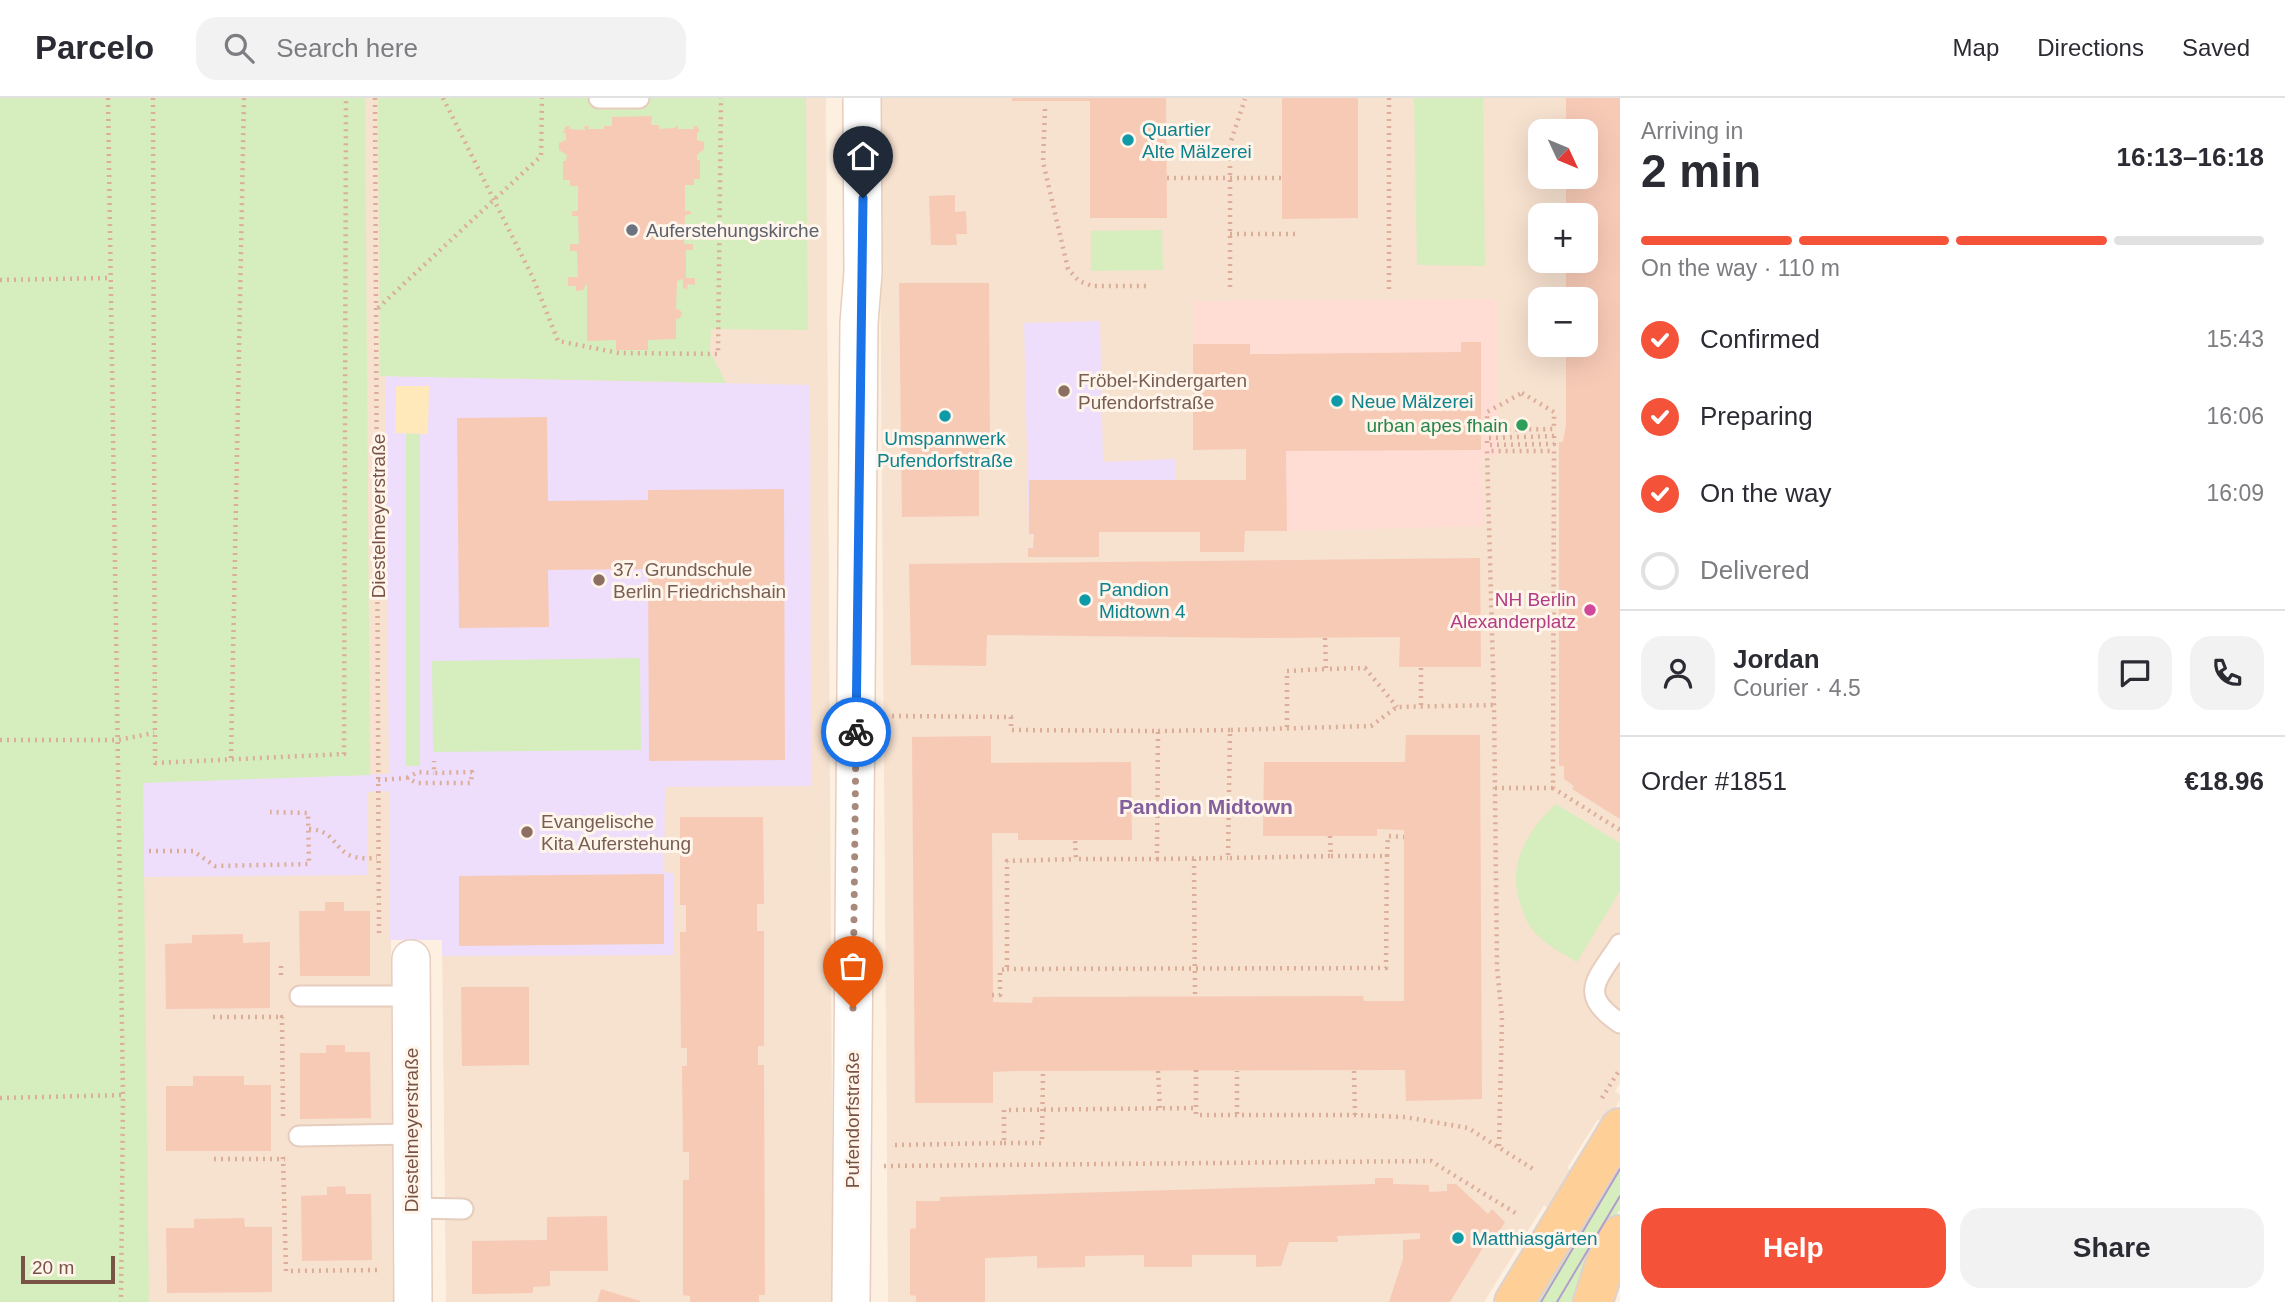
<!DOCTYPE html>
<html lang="en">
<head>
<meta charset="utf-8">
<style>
  :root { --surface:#fff; --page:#f2f2f3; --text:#2b2b33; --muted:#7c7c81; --line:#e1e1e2; --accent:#f5523a }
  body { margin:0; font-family:Arial,sans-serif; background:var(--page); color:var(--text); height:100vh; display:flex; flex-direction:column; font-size:26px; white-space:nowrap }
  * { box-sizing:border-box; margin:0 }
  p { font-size:23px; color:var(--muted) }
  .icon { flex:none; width:38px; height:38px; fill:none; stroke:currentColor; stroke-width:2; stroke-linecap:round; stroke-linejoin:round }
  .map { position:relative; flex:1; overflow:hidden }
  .side { display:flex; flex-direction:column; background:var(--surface); width:665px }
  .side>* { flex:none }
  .needle { width:46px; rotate:134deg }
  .fabs { position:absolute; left:1528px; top:21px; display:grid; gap:14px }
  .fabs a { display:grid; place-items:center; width:70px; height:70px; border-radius:14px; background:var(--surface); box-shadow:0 7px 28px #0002; font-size:35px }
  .scale { position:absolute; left:21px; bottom:18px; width:94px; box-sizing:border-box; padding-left:7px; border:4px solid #785345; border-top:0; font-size:19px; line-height:24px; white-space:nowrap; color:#785345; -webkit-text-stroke:5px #fff5ea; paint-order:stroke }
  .pin { position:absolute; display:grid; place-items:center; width:60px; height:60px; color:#fff; margin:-72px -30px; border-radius:50% 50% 50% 0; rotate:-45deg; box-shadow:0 0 7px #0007 }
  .pin .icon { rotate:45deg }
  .courier { position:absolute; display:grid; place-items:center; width:70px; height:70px; margin:-35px; border:5px solid #1a73e8; border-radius:50%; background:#fff; color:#222; box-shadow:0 2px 9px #0007 }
  .head em { font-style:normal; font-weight:600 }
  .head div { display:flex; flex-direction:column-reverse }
  .head { display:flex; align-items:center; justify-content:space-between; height:119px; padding:0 21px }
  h1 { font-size:46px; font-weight:600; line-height:52px }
  .bar { display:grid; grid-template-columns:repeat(4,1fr); gap:10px 7px; align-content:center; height:84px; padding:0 21px }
  .bar i { height:9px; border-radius:5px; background:var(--line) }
  .bar .on { background:var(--accent) }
  .bar p { grid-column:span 4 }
  .line { display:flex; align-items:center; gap:18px; padding:0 21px; border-top:2px solid var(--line) }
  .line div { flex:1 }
  .round { display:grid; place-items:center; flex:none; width:74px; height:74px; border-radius:21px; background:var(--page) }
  ol { padding:0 21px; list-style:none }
  li { display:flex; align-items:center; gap:21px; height:77px }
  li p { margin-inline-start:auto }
  li .icon { padding:7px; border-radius:50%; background:var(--accent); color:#fff; stroke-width:4 }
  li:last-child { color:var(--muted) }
  li i { width:38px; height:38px; border:4px solid var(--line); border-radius:50% }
  .action { display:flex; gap:14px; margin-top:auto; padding:14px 21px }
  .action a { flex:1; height:80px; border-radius:21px; background:var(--accent); color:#fff; font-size:28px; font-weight:600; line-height:80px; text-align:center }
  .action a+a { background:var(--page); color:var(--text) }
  header { display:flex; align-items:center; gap:42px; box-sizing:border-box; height:98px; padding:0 35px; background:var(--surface); border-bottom:2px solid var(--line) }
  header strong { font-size:33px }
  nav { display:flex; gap:38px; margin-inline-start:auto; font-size:24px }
  .search { width:490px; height:63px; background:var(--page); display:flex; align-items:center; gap:18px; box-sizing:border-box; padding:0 24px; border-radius:21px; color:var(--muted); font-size:26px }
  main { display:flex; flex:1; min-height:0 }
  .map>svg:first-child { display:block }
</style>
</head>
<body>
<header>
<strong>Parcelo</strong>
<div class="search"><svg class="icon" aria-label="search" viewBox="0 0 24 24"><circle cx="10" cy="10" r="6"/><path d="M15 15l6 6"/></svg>Search here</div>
<nav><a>Map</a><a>Directions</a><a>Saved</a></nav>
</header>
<main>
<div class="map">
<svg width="1620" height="1204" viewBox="0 0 1620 1204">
  <rect width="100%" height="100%" fill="#fef0e1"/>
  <path fill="#f7e1cf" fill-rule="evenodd" d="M 0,0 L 826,0 L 833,1204 L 446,1204 L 442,842 L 391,842 L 393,1204 L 0,1204 Z
    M 879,0 L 1620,0 L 1620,985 L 1615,993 L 1620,997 L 1620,1002 L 1608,1022 L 1603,1024 L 1598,1021 L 1567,1070 L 1576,1074 L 1552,1113 L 1544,1107 L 1484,1204 L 888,1204 ZM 1540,33 L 1586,33 L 1586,79 L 1540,79 ZM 1540,117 L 1586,117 L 1586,163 L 1540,163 ZM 1540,201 L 1586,201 L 1586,247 L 1540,247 Z"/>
  <path fill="#ffddd5" d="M 1498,201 L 1498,357 L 1481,358 L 1484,428 L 1287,433 L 1287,428 L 1246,351 L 1193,352 L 1193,203 Z"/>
  <path fill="#eedefb" d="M 1100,223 L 1103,364 L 1175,361 L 1175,382 L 1200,382 L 1200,434 L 1099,434 L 1099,459 L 1028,459 L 1028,450 L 1033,449 L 1034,437 L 1029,436 L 1024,225 Z
    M 385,278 L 810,287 L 811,688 L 665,689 L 664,774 L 673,775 L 674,857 L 442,858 L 442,842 L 390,842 L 389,693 L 367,694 L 368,777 L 144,779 L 143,684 L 389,676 Z"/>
  <path fill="#d6edbe" d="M 0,0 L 365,0 L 370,677 L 143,685 L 149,1204 L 0,1204 Z
    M 378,0 L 806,0 L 808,232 L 711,231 L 710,254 L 726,285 L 380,278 Z
    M 1414,0 L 1483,0 L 1485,168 L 1417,167 Z
    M 1162,132 L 1163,172 L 1091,173 L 1091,133 Z
    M 406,335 L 420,336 L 420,668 L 406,668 Z
    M 640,560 L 641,652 L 433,654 L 432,563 Z
    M 1556,706 L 1620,745 L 1620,793 L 1577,864 C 1563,856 1547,847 1536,836 C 1527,826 1523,815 1519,802 C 1508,763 1529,731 1556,706 Z
    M 1620,1057 L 1620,1111 L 1600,1144 L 1579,1204 L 1533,1204 Z"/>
  <path fill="#ffe9bb" d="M 396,288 L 429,288 L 428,336 L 395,335 Z"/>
  <path fill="#f7cab6" d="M 1012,0 L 1166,0 L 1167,120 L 1090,120 L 1090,3 L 1012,3 Z
    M 1282,0 L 1358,0 L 1358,120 L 1282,121 Z
    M 1566,0 L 1620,0 L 1620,721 L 1572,691 L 1574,688 L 1564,681 L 1564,668 L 1559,668 L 1559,344 L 1563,344 L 1566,327 L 1566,247 L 1586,247 L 1586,201 L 1566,201 L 1566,163 L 1586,163 L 1586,117 L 1566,117 L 1566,79 L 1586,79 L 1586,33 L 1566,33 Z
    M 652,18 L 651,27 L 659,27 L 659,31 L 675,30 L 675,28 L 678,28 L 678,31 L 694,31 L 694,28 L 697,28 L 700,34 L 697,34 L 697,42 L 704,44 L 704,51 L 697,57 L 697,62 L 700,62 L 700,81 L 694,81 L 694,87 L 685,87 L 685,113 L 691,113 L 691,116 L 685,117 L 684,146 L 693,146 L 693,152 L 686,152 L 686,180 L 695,180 L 695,187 L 688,186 L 687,191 L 683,190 L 683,181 L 677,183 L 676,211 L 680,212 L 682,216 L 680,220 L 676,221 L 676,241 L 648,242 L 648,252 L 616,252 L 616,242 L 587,243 L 587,185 L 583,192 L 576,193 L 576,188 L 568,188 L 568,179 L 578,179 L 577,153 L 570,153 L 570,146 L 579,146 L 578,118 L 572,118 L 572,113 L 578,113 L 578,88 L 570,88 L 570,82 L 563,82 L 563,63 L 566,63 L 567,57 L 559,52 L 559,45 L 566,42 L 566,35 L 563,35 L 566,28 L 570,28 L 569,31 L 585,32 L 584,28 L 589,28 L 588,31 L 604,31 L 604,28 L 612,28 L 612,19 Z
    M 955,97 L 955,114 L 966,113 L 967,136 L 956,136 L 957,147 L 931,147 L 929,98 Z
    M 899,185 L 989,185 L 990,351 L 979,351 L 979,418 L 902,419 Z
    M 1461,244 L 1481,244 L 1481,352 L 1286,353 L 1287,433 L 1245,433 L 1244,454 L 1200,454 L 1200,434 L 1099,434 L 1099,459 L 1028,459 L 1028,450 L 1033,450 L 1034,436 L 1029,436 L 1029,382 L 1246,382 L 1246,351 L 1193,352 L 1193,246 L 1250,246 L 1250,256 L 1268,256 L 1461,254 Z
    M 547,319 L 548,403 L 648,402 L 648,392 L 784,391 L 785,662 L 649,663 L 648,471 L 548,472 L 549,529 L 459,530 L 457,320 Z
    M 1480,460 L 1481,569 L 1399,569 L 1400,539 L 1261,540 L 987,537 L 986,568 L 911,567 L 909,466 Z
    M 1406,637 L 1480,637 L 1482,1001 L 1406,1003 L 1405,972 L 1016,973 L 993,974 L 993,1005 L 915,1005 L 912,639 L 991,638 L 991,665 L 1131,664 L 1132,742 L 1018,742 L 1018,735 L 992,735 L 993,904 L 1032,905 L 1033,899 L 1363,898 L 1364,903 L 1404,903 L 1404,732 L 1377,731 L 1377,738 L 1263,738 L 1264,664 L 1405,664 Z
    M 680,719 L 763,719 L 764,806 L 757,806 L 757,833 L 764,833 L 764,948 L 758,948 L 758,967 L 764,967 L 765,1197 L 759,1197 L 759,1204 L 690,1204 L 690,1198 L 683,1197 L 683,1082 L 689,1082 L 689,1054 L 683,1054 L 682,968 L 687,968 L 687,950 L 681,950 L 680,834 L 686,834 L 686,807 L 680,807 Z
    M 664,776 L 664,846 L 459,848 L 459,778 Z
    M 325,804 L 344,804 L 344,813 L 370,813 L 370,878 L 300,878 L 299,813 L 325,813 Z
    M 243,836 L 243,845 L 270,844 L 270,910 L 166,911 L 165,846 L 192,845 L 192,837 Z
    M 461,889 L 529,889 L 529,967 L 462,968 Z
    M 326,947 L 345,947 L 345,954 L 370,954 L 371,1020 L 300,1021 L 300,955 L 326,955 Z
    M 193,978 L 244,978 L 244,987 L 271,987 L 271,1053 L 166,1053 L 166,988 L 193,988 Z
    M 1375,1080 L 1393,1080 L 1393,1086 L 1429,1087 L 1429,1094 L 1447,1093 L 1447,1086 L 1456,1086 L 1488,1116 L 1492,1111 L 1505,1124 L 1492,1146 L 1487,1143 L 1450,1204 L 1389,1204 L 1403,1161 L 1403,1142 L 1420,1141 L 1420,1135 L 1337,1138 L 1338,1144 L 1289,1144 L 1281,1168 L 1256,1169 L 1256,1157 L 1192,1157 L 1192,1169 L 1144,1169 L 1144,1157 L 1085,1158 L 1085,1169 L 1037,1170 L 1037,1158 L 985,1160 L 985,1204 L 916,1204 L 916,1198 L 910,1197 L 910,1131 L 916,1130 L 916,1103 L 940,1103 L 940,1099 L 1375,1086 Z
    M 345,1088 L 346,1096 L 371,1096 L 372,1162 L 302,1163 L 301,1098 L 327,1097 L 327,1089 Z
    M 607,1118 L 608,1173 L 550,1173 L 550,1188 L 533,1189 L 533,1195 L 472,1196 L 472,1143 L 547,1142 L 547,1119 Z
    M 244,1120 L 245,1129 L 272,1129 L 272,1194 L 167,1195 L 166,1130 L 194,1130 L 194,1121 Z
    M 601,1191 L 640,1203 L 640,1204 L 597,1204 Z"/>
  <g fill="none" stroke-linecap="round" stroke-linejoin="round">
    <g stroke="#e6cdbe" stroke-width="23">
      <path id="lane" d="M 599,0 L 639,0
        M 1620,846 C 1598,881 1576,896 1620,925
        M 300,898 L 411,898
        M 299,1038 L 411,1036
        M 411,1110 L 463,1111"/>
    </g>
    <g stroke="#e6cdbe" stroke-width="40">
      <path id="street" d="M 411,861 L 413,1204
        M 851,1204 L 859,225 L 863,174 L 862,0"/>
    </g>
    <g stroke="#dcd2cf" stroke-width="42">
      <path id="primary" d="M 1514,1204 L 1620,1030
        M 1593,1204 L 1605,1166 L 1620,1137"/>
    </g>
    <path stroke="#dcad99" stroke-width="4.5" stroke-dasharray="2 5" stroke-linecap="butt" d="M 108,0 L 123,997 L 121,1204
      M 153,0 L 155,665 L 344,656 L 346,3 L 344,0
      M 375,0 L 379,837
      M 443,0 L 533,180 L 558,243 L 619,255 L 718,256 L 721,0
      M 1045,11 L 1043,64 L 1068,171 L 1079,183 L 1092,188 L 1148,188
      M 1167,80 L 1282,80
      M 1230,136 L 1298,136
      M 0,182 L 109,180
      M 1230,189 L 1230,46 L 1245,1
      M 1389,191 L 1389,0
      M 378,210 L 541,58 L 542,0
      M 1522,295 L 1554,314 L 1554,331 L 1487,332 L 1487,314 Z
      M 1554,338 L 1554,346 L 1487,347 L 1487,340 Z
      M 1325,540 L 1326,571 L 1365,570 L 1397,609
      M 1421,570 L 1421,607
      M 892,618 L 1011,619 L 1011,632 L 1158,633 L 1157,761 L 1076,761 L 1075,742
      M 1287,629 L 1287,573 L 1326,571
      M 1158,633 L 1230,632
      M 0,642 L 118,642 L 154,635
      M 231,660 L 244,0
      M 407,680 L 418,674 L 434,675
      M 378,682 L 407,680 L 417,685 L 471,685 L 472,674 L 434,675 L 434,663
      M 1495,690 L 1553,690
      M 309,731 C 336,732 334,754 355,759 C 362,761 370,760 377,760
      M 1330,738 L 1331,758 L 1228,760 L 1230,632 L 1371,628 L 1397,609 L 1494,607
      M 149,753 L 193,753 L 215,768 L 309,766 L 308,715 L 270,714
      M 1331,758 L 1387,758 L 1388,738 L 1404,739
      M 1157,761 L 1228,760
      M 1194,761 L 1195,899
      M 281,868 L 281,882
      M 1007,871 L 1386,870 L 1387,758
      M 992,897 L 1000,897 L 1000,872 L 1007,871 L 1007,763 L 1076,761
      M 213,919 L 282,919
      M 1196,972 L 1196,1017 L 1355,1017 L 1405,1019 L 1468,1030 L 1533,1071
      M 1158,973 L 1160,1010
      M 1354,973 L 1355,1017
      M 0,1000 L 123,997
      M 1602,1000 L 1620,971
      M 1237,1016 L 1237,973
      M 283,1018 L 282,919 L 286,919
      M 1004,1045 L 1042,1045 L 1043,973
      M 895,1047 L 1004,1045 L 1004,1012 L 1196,1010
      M 1499,1048 L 1502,920 L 1497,869 L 1494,607 L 1487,353 L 1554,353 L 1553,690 L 1620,732
      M 283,1059 L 286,1173 L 380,1172
      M 214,1061 L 285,1061
      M 884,1068 L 1431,1063 L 1517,1116"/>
    <use href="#lane" stroke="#fff" stroke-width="19"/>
    <use href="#street" stroke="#fff" stroke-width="37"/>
    <use href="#primary" stroke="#ffcf98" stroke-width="38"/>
    <path stroke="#b29fc9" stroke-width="2" d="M 1541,1204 L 1620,1071
      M 1557,1204 L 1620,1098"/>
  </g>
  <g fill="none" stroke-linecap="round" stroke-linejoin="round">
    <path stroke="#a78a7c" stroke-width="7" stroke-dasharray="0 12.6" d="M 853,910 L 856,634"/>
    <path stroke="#1a73e8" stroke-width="9" d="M 856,634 L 863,100"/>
  </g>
  <g fill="#0f9aa8" stroke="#fff5ea" stroke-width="2.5">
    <circle cx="1128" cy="42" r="7"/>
    <circle cx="1337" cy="303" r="7"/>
    <circle cx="945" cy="318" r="7"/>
    <circle cx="1085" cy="502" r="7"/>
    <circle cx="1458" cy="1140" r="7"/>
  </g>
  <circle fill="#6b7280" stroke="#fff5ea" stroke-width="2.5" cx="632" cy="132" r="7"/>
  <g fill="#8d6e63" stroke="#fff5ea" stroke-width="2.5">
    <circle cx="1064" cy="293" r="7"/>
    <circle cx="599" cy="482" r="7"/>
    <circle cx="527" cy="734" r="7"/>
  </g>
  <circle fill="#2e9e5b" stroke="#fff5ea" stroke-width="2.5" cx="1522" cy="327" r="7"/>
  <circle fill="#d1479c" stroke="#fff5ea" stroke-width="2.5" cx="1590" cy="512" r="7"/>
  <g text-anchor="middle" stroke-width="6" stroke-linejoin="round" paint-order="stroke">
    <g font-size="19" fill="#0d838f" stroke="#fff5ea" text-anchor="start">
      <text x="1142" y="38">Quartier<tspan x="1142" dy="22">Alte Mälzerei</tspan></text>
      <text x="1351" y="310">Neue Mälzerei</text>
      <text x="945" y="347" text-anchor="middle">Umspannwerk<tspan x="945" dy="22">Pufendorfstraße</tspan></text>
      <text x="1099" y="498">Pandion<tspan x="1099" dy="22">Midtown 4</tspan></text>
      <text x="1472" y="1147">Matthiasgärten</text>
    </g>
    <g font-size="19" fill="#5b616d" stroke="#fff5ea" text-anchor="start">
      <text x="646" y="139">Auferstehungskirche</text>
    </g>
    <g font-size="19" fill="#785e54" stroke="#fff5ea" text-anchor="start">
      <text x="1078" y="289">Fröbel-Kindergarten<tspan x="1078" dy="22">Pufendorfstraße</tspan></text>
      <text x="613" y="478">37. Grundschule<tspan x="613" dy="22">Berlin Friedrichshain</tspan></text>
      <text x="541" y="730">Evangelische<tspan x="541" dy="22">Kita Auferstehung</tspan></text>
    </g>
    <g font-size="19" fill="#27864d" stroke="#fff5ea" text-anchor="end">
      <text x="1508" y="334">urban apes fhain</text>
    </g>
    <g font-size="19" fill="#785345" stroke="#fff5ea">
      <text transform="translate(378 418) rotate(-90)" y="7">Diestelmeyerstraße</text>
      <text transform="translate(852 1022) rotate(-90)" y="7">Pufendorfstraße</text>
      <text transform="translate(411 1032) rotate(-90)" y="7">Diestelmeyerstraße</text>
    </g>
    <g font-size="19" fill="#b23c85" stroke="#fff5ea" text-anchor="end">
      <text x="1576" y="508">NH Berlin<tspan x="1576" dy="22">Alexanderplatz</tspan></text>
    </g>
    <g font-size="21" font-weight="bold" fill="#83609d" stroke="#fff5ea">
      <text x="1206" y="716">Pandion Midtown</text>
    </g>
  </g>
</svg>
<div class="fabs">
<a><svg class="needle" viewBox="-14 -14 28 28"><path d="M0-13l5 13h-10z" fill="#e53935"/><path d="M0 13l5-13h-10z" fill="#7c7c81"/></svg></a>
<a>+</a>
<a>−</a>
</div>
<div class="scale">20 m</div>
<div class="pin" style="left:853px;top:910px;background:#ea580c"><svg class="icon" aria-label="bag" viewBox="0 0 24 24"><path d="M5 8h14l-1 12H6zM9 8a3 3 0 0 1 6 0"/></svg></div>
<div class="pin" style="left:863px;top:100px;background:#1f2937"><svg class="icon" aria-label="home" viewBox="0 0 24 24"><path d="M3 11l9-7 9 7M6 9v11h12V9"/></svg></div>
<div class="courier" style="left:856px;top:634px"><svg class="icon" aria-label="bike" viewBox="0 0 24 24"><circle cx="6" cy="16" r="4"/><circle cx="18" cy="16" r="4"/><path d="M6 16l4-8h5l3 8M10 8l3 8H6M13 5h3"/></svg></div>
</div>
<section class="side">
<div class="head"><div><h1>2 min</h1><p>Arriving in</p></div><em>16:13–16:18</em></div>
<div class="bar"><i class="on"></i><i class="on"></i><i class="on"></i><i></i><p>On the way · 110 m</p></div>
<ol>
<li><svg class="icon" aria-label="check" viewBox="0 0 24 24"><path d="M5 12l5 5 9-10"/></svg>Confirmed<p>15:43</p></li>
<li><svg class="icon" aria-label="check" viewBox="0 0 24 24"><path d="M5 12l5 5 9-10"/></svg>Preparing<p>16:06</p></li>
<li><svg class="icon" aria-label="check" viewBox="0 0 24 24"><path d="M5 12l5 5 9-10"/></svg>On the way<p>16:09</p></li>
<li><i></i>Delivered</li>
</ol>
<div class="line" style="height:126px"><a class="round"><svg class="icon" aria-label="person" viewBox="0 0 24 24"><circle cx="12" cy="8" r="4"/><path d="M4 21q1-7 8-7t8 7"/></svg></a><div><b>Jordan</b><p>Courier · 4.5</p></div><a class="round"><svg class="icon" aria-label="chat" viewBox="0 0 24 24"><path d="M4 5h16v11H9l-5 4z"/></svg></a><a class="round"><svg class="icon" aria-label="phone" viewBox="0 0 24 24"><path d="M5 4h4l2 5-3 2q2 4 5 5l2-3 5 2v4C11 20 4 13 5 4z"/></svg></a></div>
<div class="line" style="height:91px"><div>Order #1851</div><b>€18.96</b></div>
<div class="action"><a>Help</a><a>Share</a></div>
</section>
</main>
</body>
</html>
